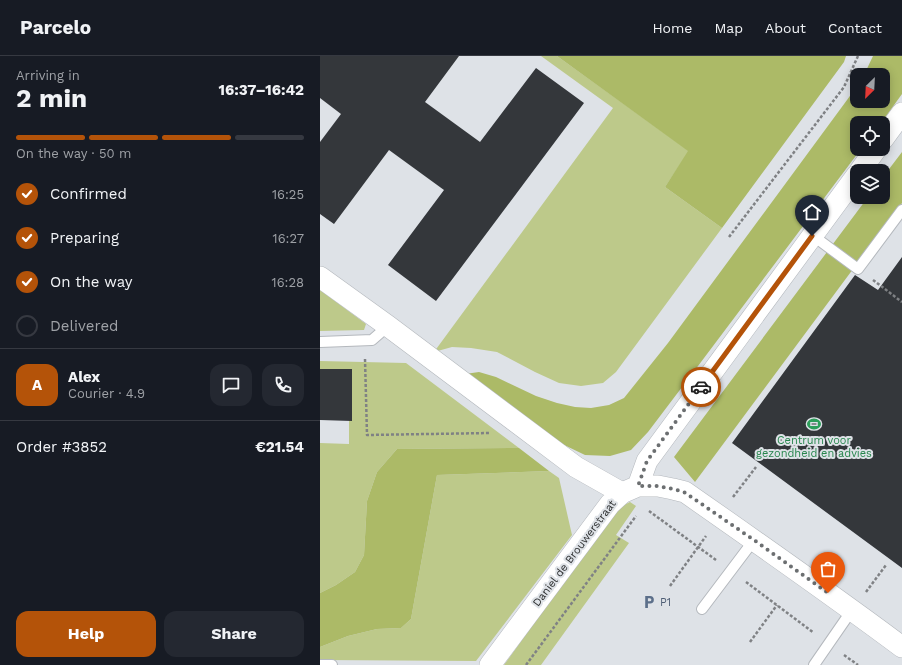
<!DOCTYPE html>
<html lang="en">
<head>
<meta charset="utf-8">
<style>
  :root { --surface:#171b24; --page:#242831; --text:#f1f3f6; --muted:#9ea1a6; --line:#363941; --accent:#b45309 }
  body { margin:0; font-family:"Work Sans",sans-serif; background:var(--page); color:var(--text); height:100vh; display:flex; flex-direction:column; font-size:15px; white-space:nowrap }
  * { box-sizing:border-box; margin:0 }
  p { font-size:13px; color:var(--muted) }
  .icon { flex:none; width:22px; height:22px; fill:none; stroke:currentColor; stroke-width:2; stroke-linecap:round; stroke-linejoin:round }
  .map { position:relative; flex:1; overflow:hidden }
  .sheet { display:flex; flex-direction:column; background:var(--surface); width:320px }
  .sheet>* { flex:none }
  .needle { width:26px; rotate:204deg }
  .fabs { position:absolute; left:530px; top:12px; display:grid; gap:8px }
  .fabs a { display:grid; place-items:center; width:40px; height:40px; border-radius:8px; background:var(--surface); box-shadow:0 2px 10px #0003; font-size:20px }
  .pin { position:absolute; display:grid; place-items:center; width:34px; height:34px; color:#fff; margin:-41px -17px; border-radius:50% 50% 50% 0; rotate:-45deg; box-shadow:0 0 4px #0007 }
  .pin .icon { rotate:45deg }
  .courier { position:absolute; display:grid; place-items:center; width:40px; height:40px; margin:-20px; border:3px solid #b45309; border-radius:50%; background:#fff; color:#222; box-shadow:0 1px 5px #0007 }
  .head em { font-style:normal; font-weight:700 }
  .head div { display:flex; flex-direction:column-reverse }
  .head { display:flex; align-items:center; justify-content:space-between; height:68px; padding:0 16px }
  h1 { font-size:26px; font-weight:700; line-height:30px }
  .bar { display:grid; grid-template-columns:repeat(4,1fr); gap:6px 4px; align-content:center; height:48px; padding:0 16px }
  .bar i { height:5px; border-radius:3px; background:var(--line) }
  .bar .selected { background:var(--accent) }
  .bar p { grid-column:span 4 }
  .line { display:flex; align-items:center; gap:10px; padding:0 16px; border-top:1px solid var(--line) }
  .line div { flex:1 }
  .round { display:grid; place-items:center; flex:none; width:42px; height:42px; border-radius:12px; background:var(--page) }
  ol { padding:0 16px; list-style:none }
  li { display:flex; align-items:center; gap:12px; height:44px }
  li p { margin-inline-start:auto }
  li .icon { padding:4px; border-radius:50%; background:var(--accent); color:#fff; stroke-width:4 }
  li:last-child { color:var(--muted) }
  li i { width:22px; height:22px; border:2px solid var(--line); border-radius:50% }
  .action { display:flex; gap:8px; margin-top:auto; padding:8px 16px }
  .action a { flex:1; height:46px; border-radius:12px; background:var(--accent); color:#fff; font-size:16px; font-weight:700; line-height:46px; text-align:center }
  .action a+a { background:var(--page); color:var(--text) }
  header { display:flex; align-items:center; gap:24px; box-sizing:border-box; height:56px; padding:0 20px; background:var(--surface); border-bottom:1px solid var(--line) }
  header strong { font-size:19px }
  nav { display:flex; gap:22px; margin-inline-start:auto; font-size:14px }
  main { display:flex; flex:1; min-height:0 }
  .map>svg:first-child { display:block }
</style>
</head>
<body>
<header>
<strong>Parcelo</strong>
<nav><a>Home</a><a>Map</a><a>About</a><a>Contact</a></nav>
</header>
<main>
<section class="sheet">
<div class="head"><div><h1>2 min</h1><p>Arriving in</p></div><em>16:37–16:42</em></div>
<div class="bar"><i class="selected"></i><i class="selected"></i><i class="selected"></i><i></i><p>On the way · 50 m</p></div>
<ol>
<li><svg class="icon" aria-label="check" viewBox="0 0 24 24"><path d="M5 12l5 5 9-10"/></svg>Confirmed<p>16:25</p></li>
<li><svg class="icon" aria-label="check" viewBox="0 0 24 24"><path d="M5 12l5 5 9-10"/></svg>Preparing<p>16:27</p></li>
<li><svg class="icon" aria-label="check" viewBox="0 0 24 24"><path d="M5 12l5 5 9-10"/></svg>On the way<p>16:28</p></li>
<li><i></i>Delivered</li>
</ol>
<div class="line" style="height:72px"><b class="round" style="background:var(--accent);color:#fff">A</b><div><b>Alex</b><p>Courier · 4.9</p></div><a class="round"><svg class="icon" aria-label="chat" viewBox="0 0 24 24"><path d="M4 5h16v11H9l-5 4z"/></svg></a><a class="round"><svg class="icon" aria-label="phone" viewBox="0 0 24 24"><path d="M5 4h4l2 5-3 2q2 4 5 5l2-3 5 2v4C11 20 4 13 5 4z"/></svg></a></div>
<div class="line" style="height:52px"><div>Order #3852</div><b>€21.54</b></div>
<div class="action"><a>Help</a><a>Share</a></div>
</section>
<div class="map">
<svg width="582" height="609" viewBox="0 0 582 609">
  <rect width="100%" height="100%" fill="#dee2e7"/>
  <path fill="#bdc98a" d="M 221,0 L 237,0 L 369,95 L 345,131 L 402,172 L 296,316 L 283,327 L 261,330 L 239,327 L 215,316 L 177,296 L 151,292 L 132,291 L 114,296 L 293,52 Z
    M 0,234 L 46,268 L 44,274 L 0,275 Z
    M 0,305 L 86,307 L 199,392 L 77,393 L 57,416 L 47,445 L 44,499 L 35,516 L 16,529 L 0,537 L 0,387 L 29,388 L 29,329 L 0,329 Z
    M 229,415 L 239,422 L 252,479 L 156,605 L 0,604 L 0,591 L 28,580 L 57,573 L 81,572 L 91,563 L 117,419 Z
    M 310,446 L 316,450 L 296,479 L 309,487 L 221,609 L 184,609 L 296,453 Z"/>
  <path fill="#acba67" d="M 237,0 L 526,0 L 524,6 L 402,172 L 345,131 L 368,95 Z
    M 553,0 L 582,0 L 582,38 L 561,67 L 537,67 L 537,93 L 541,93 L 378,310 L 328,376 L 311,394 L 290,400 L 265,399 L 240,387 L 145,318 L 159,316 L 176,321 L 216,340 L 237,347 L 255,351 L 271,352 L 289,349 L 304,342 L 348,287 L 527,44 L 537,30 L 537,45 L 563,45 L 563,19 L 544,19 Z
    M 582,96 L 582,147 L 375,426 L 354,401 L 548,141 L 563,141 L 563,121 Z
    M 199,392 L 229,415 L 117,419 L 91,563 L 81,572 L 57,573 L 28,580 L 0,591 L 0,537 L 16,529 L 35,516 L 44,499 L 47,445 L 57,416 L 77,393 Z"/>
  <path fill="#34373b" d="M 0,0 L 139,0 L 105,46 L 160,86 L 216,12 L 264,47 L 116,245 L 68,209 L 124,134 L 69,94 L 14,168 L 0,158 L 0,86 L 21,58 L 0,42 Z
    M 582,201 L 582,512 L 412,387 L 535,219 L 558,234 Z
    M 0,313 L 32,313 L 32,365 L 0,364 Z"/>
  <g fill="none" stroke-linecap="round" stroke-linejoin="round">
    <g stroke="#b4b8bd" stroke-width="12">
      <path id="lane" d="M 492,179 L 538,213 L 582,154
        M 0,286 L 52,284 L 68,270
        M 382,553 L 434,484
        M 0,609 L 12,609
        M 494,609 L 532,554"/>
    </g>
    <g stroke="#b4b8bd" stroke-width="22">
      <path id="street" d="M 563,83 L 582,57
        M 540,115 L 556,93
        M 0,221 L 68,270 L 256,411 L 302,437
        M 318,430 L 338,430 L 353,433 L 365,436 C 438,487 511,538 582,591
        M 170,609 L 290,448 L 302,437 L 318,430 L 327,405 L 537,119"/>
    </g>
    <path stroke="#7f8184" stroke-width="2.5" stroke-dasharray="3 2" stroke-linecap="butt" d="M 409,181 L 524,31 L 538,0
      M 553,224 L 582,246
      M 45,303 L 47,379 L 170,377
      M 413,441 L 436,411
      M 329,455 L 396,504
      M 426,526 L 494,577
      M 350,530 L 386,480
      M 546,536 L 566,509
      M 430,586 L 457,549
      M 524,599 L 538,609
      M 206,609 L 316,460"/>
    <use href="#lane" stroke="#fff" stroke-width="10"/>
    <use href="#street" stroke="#fff" stroke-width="21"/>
  </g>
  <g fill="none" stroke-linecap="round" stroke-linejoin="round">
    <path stroke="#6c6f71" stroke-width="4" stroke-dasharray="0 7.2" d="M 381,331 L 327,405 L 318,430 L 338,430 L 353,433 L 364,436 L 434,484 L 508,537"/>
    <path stroke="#b45309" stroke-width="5" d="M 381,331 L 492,180"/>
  </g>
  <defs>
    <g id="stadium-bare" transform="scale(1.08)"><path d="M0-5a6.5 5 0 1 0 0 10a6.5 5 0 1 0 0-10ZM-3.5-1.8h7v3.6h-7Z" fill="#2e9e5b" stroke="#dee2e7" stroke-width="2.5" paint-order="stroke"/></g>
    <g id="parking-bare" transform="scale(1.08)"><path d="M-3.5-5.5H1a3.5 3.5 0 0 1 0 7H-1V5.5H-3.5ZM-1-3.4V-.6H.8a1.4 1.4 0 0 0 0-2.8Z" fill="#5c6f8a" stroke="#dee2e7" stroke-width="2.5" paint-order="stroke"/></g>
  </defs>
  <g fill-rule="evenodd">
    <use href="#stadium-bare" x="494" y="368"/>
    <use href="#parking-bare" x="329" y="546"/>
  </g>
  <g text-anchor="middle" stroke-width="4" stroke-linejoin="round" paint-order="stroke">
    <g font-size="11" fill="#27864d" stroke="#dee2e7">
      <text x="494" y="388">Centrum voor<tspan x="494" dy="13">gezondheid en advies</tspan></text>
    </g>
    <g font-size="11" fill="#2f3132" stroke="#dee2e7">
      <text transform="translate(254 497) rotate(-53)" y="4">Daniel de Brouwerstraat</text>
    </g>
    <g font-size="11" fill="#4e5e75" stroke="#dee2e7" text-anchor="start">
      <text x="340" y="550">P1</text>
    </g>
  </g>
</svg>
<div class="fabs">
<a><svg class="needle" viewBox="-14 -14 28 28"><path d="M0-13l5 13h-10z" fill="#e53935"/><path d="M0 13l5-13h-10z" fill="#9ea1a6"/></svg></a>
<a><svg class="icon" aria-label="locate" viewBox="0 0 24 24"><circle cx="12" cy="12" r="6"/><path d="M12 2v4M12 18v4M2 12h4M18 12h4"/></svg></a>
<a><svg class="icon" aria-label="layers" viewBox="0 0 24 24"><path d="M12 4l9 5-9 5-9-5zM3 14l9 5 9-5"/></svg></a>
</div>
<div class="pin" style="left:508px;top:537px;background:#ea580c"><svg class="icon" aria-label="bag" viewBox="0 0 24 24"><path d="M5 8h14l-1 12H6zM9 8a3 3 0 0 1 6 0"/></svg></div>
<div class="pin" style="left:492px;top:180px;background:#1f2937"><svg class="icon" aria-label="home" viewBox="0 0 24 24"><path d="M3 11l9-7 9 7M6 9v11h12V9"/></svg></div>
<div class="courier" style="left:381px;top:331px"><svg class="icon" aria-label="car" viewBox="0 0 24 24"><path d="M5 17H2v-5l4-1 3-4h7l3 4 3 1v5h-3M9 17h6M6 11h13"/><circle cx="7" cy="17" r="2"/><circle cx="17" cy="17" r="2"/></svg></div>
</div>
</main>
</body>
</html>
